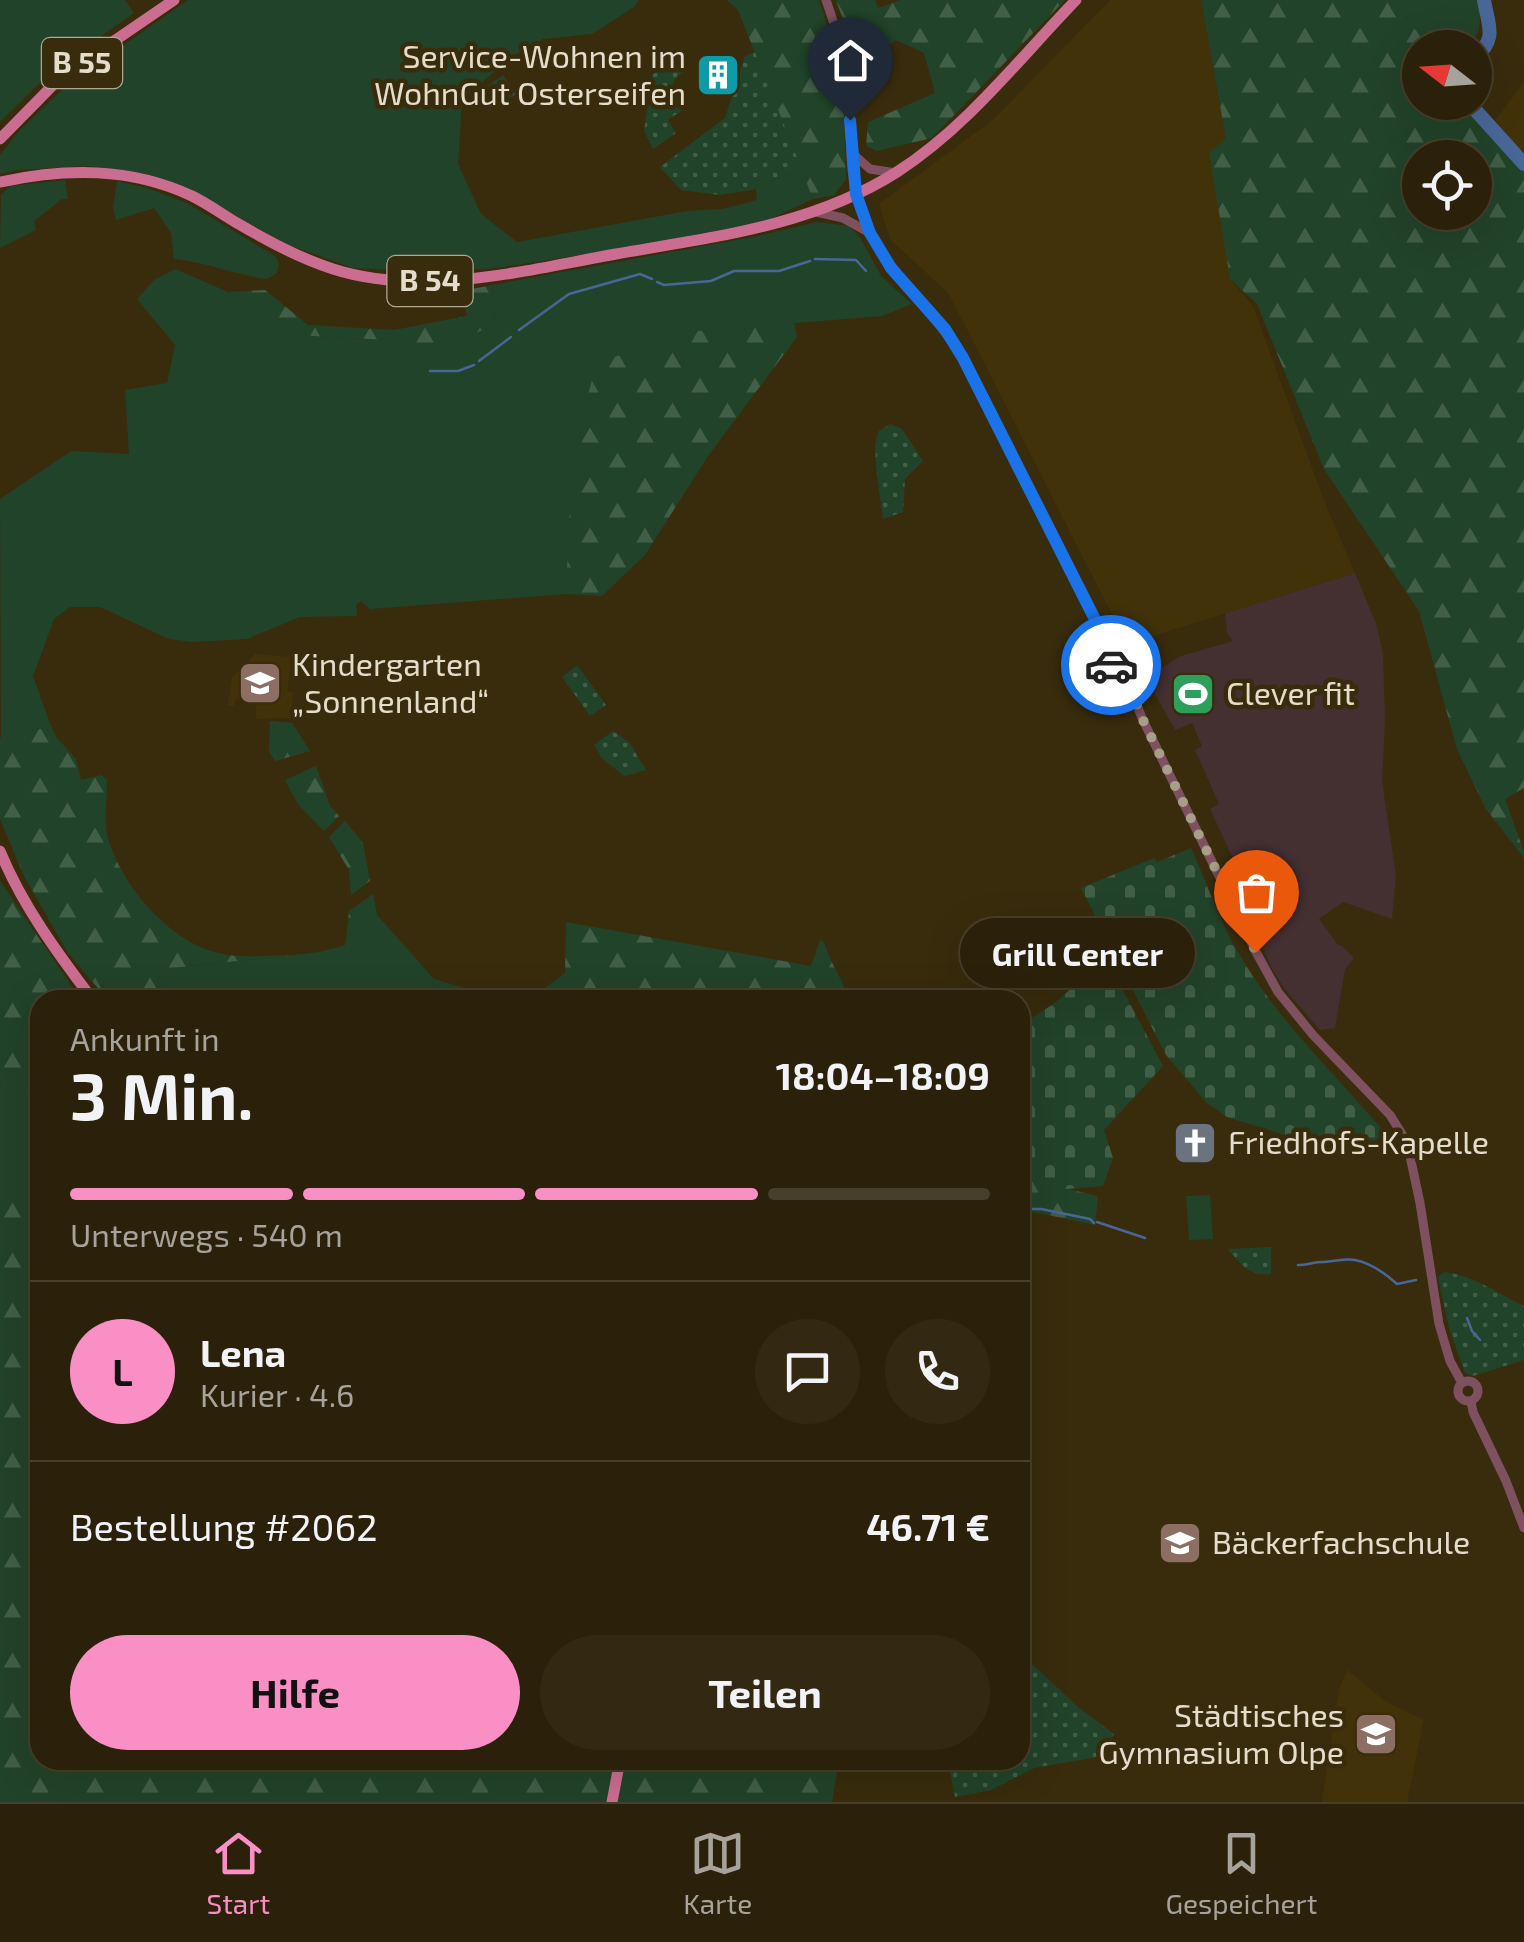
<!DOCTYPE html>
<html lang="de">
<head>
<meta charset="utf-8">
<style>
  :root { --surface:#2b210a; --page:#332913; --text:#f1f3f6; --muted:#a6a39c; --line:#473e2b; --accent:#fa8fc6 }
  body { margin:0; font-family:"Exo 2",sans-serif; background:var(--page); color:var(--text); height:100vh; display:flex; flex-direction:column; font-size:38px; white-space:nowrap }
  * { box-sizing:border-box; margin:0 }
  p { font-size:32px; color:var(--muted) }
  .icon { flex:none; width:55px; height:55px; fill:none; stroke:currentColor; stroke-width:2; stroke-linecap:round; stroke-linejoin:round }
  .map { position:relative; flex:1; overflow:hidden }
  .details { position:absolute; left:30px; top:990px; width:1000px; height:780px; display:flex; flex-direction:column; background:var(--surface); border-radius:30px; box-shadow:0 10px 40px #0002,0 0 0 2px var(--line) }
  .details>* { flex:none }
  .needle { width:65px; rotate:287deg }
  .tools { position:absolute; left:1402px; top:30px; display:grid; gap:20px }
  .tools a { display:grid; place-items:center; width:90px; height:90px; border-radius:50%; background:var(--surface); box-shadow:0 10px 40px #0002,0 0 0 2px var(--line); font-size:50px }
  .pin { position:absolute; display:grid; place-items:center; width:85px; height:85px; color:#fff; margin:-102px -42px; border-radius:50% 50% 50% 0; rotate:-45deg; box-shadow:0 0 10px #0007 }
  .pin .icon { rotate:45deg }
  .courier { position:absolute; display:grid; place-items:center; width:100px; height:100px; margin:-50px; border:8px solid #1a73e8; border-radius:50%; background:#fff; color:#222; box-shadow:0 2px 12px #0007 }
  .bubble { position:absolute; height:70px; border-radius:35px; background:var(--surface); box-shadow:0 10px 40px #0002,0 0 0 2px var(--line); font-size:32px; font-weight:700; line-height:70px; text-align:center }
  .head em { font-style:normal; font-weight:700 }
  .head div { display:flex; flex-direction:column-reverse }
  .head { display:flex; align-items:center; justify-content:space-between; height:170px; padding:0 40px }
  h1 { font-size:65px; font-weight:700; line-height:75px }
  .bar { display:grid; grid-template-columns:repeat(4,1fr); gap:15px 10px; align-content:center; height:120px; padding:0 40px }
  .bar i { height:12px; border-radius:8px; background:var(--line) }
  .bar .on { background:var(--accent) }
  .bar p { grid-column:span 4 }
  .line { display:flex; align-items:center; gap:25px; padding:0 40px; border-top:2px solid var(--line) }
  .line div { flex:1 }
  .round { display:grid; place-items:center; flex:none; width:105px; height:105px; border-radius:52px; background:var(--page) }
  .button { display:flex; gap:20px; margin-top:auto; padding:20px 40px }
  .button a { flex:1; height:115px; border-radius:60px; background:var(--accent); color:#111; font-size:40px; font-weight:700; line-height:115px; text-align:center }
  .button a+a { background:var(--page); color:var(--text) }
  .dock { display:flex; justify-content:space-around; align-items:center; height:140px; border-top:2px solid var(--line); background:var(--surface); font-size:28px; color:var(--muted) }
  .dock a { display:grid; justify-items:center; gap:5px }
  .dock .on { color:var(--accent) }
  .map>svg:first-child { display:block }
</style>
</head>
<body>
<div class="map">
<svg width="1524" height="1802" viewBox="0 0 1524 1802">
  <defs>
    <pattern id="forest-firs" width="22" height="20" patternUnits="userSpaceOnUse" patternTransform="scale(2.5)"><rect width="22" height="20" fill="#214329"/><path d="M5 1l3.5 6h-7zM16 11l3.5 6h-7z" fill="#415e47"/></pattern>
    <pattern id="cemetery-stones" width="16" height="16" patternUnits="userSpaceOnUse" patternTransform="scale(2.5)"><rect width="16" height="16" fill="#214329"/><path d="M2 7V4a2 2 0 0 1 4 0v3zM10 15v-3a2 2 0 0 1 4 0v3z" fill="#415e47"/></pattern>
    <pattern id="park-dots" width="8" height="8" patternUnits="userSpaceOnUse" patternTransform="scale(2.5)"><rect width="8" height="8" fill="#214329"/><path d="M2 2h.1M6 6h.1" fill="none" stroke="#415e47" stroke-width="1.8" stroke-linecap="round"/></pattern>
  </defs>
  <rect width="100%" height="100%" fill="#392c0d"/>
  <path fill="#442f31" d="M 1355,573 L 1377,626 L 1383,655 L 1385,720 L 1382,782 L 1396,875 L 1392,919 L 1343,902 L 1319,919 L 1338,945 L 1342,946 L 1354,958 L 1345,969 L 1335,1028 L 1320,1030 L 1284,988 L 1272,969 L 1246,906 L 1252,899 L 1210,809 L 1219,804 L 1195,750 L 1202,746 L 1192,723 L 1175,730 L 1150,685 L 1153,673 L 1181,656 L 1233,641 L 1227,633 L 1225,613 Z"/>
  <path fill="#423209" d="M 1110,0 L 1201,0 L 1226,139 L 1230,279 L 1253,306 L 1323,498 L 1355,573 L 1140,640 L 1123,636 L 949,294 L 890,239 L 879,204 L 994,119 Z
    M 1524,82 L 1524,157 L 1494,122 Z
    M 255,654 L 290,657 L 289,664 L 291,665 L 287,691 L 293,693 L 291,718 L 256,719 L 256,704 L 246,700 L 236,699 L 234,706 L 228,705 L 232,678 Z
    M 1347,1670 L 1385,1701 L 1424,1720 L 1407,1802 L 1322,1802 L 1339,1689 Z"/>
  <path fill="#214329" d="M 0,0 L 125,0 L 134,13 L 51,72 L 0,122 Z
    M 188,0 L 639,0 L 634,7 L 592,34 L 543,39 L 508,59 L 462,101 L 458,164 L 481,214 L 517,242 L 687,211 L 722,209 L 757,200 L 756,189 L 764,183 L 802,170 L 813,199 L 766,221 L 626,248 L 497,268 L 430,272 L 353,268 L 286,244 L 196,193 L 135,172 L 86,166 L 17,170 L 0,174 L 0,155 L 19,131 L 67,85 Z
    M 1394,0 L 1477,0 C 1482,19 1482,34 1467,47 L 1428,47 Z
    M 65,180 L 68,199 L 62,199 L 34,221 L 36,230 L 0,248 L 1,195 L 10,186 Z
    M 117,181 L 147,188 L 187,203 L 275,256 L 279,263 L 277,273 L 267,279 C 235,275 206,262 174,259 L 171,233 L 154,208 L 116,220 L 113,207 Z
    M 816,222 L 849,226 L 861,239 L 881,276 L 912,304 L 882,316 L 698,331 L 569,567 L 566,594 L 370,609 L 361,601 L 356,605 L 357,616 L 300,617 L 247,639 L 192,642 L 169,639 L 100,607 L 70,607 L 54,619 L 33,676 L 51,726 L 1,739 L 0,499 L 71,451 L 129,454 L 125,390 L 167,383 L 175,345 L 137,299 L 154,280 L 175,269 L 228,292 L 312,336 L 388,340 L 495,324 L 492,285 L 758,236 Z
    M 377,915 L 434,979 L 431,1000 L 339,1000 L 275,991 L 222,994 L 180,989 L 156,981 L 164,969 L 320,952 L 345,945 L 346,939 Z
    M 0,1087 L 32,1098 L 36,1198 L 0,1206 Z
    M 1210,1195 L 1213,1239 L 1189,1240 L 1186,1196 Z"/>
  <path fill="url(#forest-firs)" fill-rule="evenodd" d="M 727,0 L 819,0 L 837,56 L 833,66 L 825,76 L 831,83 L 838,82 L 843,89 L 846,179 L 834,195 L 813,199 L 738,10 Z
    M 836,0 L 875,0 L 878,8 L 901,0 L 1065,0 L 932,138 L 877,151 L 866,146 L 868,122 L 935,93 L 924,53 L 896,40 L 860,68 Z
    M 1201,0 L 1394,0 L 1428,47 L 1420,48 L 1420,102 L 1475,102 L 1475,99 L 1524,157 L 1524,788 L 1505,799 L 1524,852 L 1524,858 L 1486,809 L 1457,749 L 1419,611 L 1324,469 L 1257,304 L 1230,279 L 1209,152 L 1226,139 ZM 1420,158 L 1475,158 L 1475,212 L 1420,212 Z
    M 492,285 L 495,324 L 447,347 L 398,347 L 388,340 L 312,336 L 228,292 L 265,290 L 308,325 L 394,330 L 467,316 L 462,291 Z
    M 794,322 L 797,337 L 708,456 L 645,555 L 602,596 L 566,594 L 572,454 L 597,362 L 698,331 Z
    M 270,721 L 292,723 L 310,751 L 275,761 L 269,751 Z
    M 51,726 L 56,737 L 76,759 L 81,780 L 102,775 L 107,780 C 107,800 103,824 109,842 C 125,891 176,949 229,955 C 250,958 272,955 292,955 L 164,969 L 156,981 C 200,997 231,990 275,991 C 297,992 318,998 339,1000 L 108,1000 L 68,953 L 24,876 L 0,819 L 0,736 L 1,739 Z
    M 316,766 L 330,806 L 339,816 L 324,831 L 298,804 L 285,780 Z
    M 345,821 L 363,843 L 370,881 L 351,895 L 349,870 L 329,837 Z
    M 0,881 L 81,1000 L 40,1000 L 40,1760 L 839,1760 L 832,1802 L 0,1802 L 0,1206 L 36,1197 L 32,1098 L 0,1087 Z
    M 373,894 L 377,915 L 346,939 L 349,911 Z
    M 566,922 L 811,966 L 820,940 L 824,942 C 830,963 843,980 849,1000 L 431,1000 L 434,979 L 476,992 L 545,988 L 565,973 Z
    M 1020,1178 L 1098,1196 L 1095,1225 L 1020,1209 Z"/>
  <path fill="url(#cemetery-stones)" d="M 1191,848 C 1207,883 1219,921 1239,954 C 1278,1021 1337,1076 1387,1135 L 1345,1154 L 1227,1117 L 1206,1102 L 1166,1055 L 1081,888 L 1154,858 L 1157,862 Z
    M 1111,968 L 1163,1066 L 1104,1130 L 1113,1158 L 1103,1186 L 1067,1189 L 1020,1178 L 1020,1025 L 1052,1005 L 1079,982 Z"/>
  <path fill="url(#park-dots)" d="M 755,52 L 802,170 L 764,183 L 756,189 L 720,195 L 681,190 L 660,167 L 725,118 L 745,56 Z
    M 672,61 L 676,67 L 686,64 L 685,72 C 665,80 674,95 684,109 L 668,120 L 676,133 L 653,149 L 644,131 L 652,75 Z
    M 503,75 L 516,94 C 509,99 501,99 493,104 L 491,110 L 476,106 L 480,91 Z
    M 890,424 L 902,429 L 923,461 L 905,479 L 903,512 L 883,519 L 876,467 L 875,444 L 879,431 Z
    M 577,665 L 606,705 L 590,716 L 562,677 Z
    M 613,731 L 629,742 L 646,770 L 624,776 L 602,758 L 594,745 Z
    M 1271,1247 L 1271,1274 C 1249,1277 1241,1264 1228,1249 Z
    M 1444,1272 C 1475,1276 1497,1293 1524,1306 L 1524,1360 L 1473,1376 L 1465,1373 L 1449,1328 L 1438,1277 Z
    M 1020,1653 L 1078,1707 L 1114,1734 L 1103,1756 L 1034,1768 L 991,1790 L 955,1797 L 948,1760 L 1020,1760 Z"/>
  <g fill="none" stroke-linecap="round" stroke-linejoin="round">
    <path stroke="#486697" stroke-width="2.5" d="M 815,259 L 856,260 L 866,271
      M 657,282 L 664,285 L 711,281 L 734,271 L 779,271 L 810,261
      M 519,330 L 569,294 L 640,274 L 652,279
      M 479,361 L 511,337
      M 430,371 L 458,371 L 474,365
      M 1020,1209 L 1041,1209 L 1090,1219 L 1094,1223
      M 1097,1222 L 1145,1238
      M 1298,1265 C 1307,1265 1314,1262 1322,1262 C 1332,1262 1345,1258 1355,1260 C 1370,1263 1386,1274 1397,1284 L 1416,1280
      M 1467,1318 L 1472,1331 L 1480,1340"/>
    <path stroke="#486697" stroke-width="14" d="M 1475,57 C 1498,39 1488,25 1484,0
      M 1468,102 L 1524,164"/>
    <path stroke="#7e5060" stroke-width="9" d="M 826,0 C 836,29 846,59 849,90 C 851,125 848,163 857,198 C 876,265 928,302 963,358 L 1115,659
      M 853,154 L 870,169 L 896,173
      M 816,212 L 843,218 L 870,233
      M1110 671a15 15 0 1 1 30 0a15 15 0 1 1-30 0Z
      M 1129,685 L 1142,718 L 1256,952 L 1278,992 L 1313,1035 L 1390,1115 L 1407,1142 L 1420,1203 L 1439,1324 L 1450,1361 L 1462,1383
      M1458 1391a10 10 0 1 1 20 0a10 10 0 1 1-20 0Z
      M 1471,1401 L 1473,1412 L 1506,1481 L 1524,1528"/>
    <path stroke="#cb6d91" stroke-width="11" d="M 0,139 L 60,78 L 174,0
      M 0,182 C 66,168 130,167 192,196 C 208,204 222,214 237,223 C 268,241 299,258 333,269 C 424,298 525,270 616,254 C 713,237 812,226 897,172 C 967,127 1019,59 1076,0
      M 0,851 C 22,905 58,954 93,1000
      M 612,1802 L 620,1760"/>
  </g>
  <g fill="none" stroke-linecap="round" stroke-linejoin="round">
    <path stroke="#a99f88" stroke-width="10" stroke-dasharray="0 18" d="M 1111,665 C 1108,678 1117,687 1130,685 L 1142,718 L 1256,952"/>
    <path stroke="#1a73e8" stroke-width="12" d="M 850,120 L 856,194 L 870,233 L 891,268 L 945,329 L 963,358 L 1115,659 L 1111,665"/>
  </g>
  <defs>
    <g id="building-square" transform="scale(2.25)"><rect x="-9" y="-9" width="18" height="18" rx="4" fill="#0f9aa8" stroke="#392c0d"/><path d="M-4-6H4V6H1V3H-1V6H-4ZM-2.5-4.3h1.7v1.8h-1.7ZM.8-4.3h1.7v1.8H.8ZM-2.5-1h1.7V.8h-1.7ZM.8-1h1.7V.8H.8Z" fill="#fff"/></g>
    <g id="school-square" transform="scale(2.25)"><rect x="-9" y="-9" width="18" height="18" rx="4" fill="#8d6e63" stroke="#392c0d"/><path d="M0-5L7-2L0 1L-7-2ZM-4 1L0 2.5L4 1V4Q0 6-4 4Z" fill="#fff"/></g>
    <g id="stadium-square" transform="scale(2.25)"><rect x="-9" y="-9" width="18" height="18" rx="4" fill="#2e9e5b" stroke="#392c0d"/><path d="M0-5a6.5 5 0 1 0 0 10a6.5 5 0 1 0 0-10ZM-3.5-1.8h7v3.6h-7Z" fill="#fff"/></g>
    <g id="church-square" transform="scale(2.25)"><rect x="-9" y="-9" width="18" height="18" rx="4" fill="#6b7280" stroke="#392c0d"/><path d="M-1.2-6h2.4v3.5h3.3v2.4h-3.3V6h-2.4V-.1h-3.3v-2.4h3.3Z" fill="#fff"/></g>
  </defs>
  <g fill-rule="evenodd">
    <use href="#building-square" x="718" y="75"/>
    <use href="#school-square" x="260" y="683"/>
    <use href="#stadium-square" x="1193" y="694"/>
    <use href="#church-square" x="1195" y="1143"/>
    <use href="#school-square" x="1180" y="1543"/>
    <use href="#school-square" x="1376" y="1734"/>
  </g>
  <g text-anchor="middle" stroke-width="9" stroke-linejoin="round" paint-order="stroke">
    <g fill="#392c0d" stroke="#b1a892" stroke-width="2.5">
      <rect x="42" y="38" width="80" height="50" rx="8"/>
      <rect x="387.5" y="256" width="85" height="50" rx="8"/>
    </g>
    <g font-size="30" font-weight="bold" fill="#e5ddcb">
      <text x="82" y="73">B 55</text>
      <text x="430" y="291">B 54</text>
    </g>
    <g font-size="32" fill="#e5ddcb" stroke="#392c0d" text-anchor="start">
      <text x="686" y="68" text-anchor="end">Service-Wohnen im<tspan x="686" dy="37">WohnGut Osterseifen</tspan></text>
      <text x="292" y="676">Kindergarten<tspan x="292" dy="37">„Sonnenland“</tspan></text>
      <text x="1226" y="705">Clever fit</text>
      <text x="1228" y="1154">Friedhofs-Kapelle</text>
      <text x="1212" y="1554">Bäckerfachschule</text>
      <text x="1344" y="1727" text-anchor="end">Städtisches<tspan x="1344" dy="37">Gymnasium Olpe</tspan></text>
    </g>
  </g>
</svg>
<div class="tools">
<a><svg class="needle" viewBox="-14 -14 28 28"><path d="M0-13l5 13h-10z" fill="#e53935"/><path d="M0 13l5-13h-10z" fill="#a6a39c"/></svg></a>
<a><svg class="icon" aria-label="locate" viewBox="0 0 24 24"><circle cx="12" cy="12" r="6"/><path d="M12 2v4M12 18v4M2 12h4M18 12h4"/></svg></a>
</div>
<div class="pin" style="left:1256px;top:952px;background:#ea580c"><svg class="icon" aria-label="bag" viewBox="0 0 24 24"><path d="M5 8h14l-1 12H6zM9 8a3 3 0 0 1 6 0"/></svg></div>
<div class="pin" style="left:850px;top:120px;background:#1f2937"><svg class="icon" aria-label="home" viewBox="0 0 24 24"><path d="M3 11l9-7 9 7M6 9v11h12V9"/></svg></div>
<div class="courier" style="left:1111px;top:665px"><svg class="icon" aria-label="car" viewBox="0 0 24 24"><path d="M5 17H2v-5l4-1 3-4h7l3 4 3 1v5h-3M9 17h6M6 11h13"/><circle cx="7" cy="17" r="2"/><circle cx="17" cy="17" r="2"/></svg></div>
<div class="bubble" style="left:960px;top:918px;width:235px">Grill Center</div>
<section class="details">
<div class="head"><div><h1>3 Min.</h1><p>Ankunft in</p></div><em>18:04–18:09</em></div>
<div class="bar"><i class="on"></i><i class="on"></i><i class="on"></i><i></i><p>Unterwegs · 540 m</p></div>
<div class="line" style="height:180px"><b class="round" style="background:var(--accent);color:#111">L</b><div><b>Lena</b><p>Kurier · 4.6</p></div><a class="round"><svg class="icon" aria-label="chat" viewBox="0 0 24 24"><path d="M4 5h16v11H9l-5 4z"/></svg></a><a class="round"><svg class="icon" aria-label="phone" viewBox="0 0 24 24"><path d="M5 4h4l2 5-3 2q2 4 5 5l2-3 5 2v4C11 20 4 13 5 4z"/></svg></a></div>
<div class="line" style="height:130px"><div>Bestellung #2062</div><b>46.71 €</b></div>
<div class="button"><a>Hilfe</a><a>Teilen</a></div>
</section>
</div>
<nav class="dock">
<a class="on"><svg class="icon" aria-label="home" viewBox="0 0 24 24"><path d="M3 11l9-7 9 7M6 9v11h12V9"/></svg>Start</a>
<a><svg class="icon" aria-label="map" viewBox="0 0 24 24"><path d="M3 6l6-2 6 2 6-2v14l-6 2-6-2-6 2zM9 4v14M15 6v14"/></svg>Karte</a>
<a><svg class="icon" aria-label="saved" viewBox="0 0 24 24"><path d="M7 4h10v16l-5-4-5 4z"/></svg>Gespeichert</a>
</nav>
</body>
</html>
